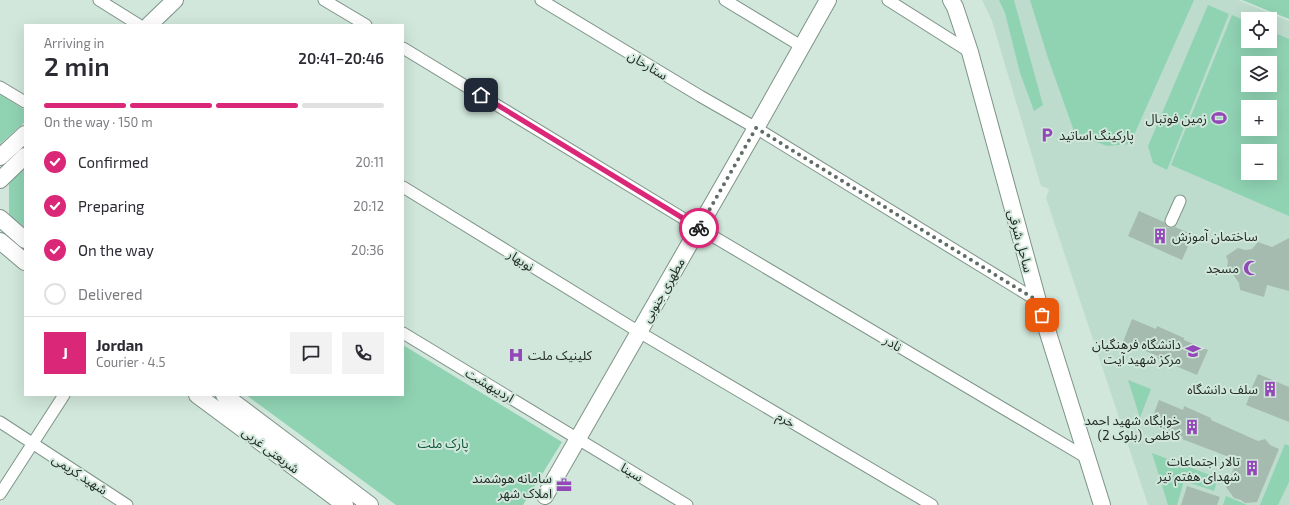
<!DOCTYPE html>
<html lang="en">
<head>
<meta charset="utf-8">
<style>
  :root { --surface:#fff; --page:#f2f2f3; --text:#2b2b33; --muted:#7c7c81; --line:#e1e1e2; --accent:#db2777 }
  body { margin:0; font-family:"Exo 2","Noto Sans Arabic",sans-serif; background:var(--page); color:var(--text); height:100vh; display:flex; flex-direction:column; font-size:15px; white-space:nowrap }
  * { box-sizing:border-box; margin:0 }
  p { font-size:13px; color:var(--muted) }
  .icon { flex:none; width:22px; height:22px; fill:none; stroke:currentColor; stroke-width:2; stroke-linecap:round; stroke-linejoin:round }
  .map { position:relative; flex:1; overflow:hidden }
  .side { position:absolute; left:24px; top:24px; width:380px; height:372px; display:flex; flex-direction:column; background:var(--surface); border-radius:0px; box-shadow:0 4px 16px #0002 }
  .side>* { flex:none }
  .tools { position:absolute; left:1241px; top:12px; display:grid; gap:8px }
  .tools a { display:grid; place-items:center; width:36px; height:36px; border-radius:0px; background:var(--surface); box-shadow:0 4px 16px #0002; font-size:20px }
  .pin { position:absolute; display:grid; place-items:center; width:34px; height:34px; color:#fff; margin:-17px; border-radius:8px; box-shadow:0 2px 6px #0006 }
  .courier { position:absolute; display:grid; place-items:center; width:40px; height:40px; margin:-20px; border:3px solid #db2777; border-radius:50%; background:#fff; color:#222; box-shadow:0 1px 5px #0007 }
  .summary em { font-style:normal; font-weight:600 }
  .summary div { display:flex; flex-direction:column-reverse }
  .summary { display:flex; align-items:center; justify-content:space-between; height:68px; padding:0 20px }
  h1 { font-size:26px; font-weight:600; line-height:30px }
  .bar { display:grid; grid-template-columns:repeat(4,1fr); gap:6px 4px; align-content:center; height:48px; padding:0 20px }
  .bar i { height:5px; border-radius:3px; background:var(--line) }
  .bar .on { background:var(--accent) }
  .bar p { grid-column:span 4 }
  .line { display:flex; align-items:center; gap:10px; padding:0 20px; border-top:1px solid var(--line) }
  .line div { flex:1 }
  .round { display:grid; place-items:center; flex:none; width:42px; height:42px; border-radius:0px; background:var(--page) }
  ol { padding:0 20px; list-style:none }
  li { display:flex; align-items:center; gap:12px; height:44px }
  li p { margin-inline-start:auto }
  li .icon { padding:4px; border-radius:50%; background:var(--accent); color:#fff; stroke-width:4 }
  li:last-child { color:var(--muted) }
  li i { width:22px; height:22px; border:2px solid var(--line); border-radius:50% }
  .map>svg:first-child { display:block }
</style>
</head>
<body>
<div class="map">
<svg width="1289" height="505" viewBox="0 0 1289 505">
  <rect width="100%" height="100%" fill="#d1e7db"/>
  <path fill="#bedccd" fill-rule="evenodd" d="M 982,0 L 1238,0 L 1289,21 L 1289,505 L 1148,505 L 1046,198 L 1049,189 L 1041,186 L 992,21 ZM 1248,19 L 1270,19 L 1270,41 L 1248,41 ZM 1248,63 L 1270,63 L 1270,85 L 1248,85 ZM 1248,107 L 1270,107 L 1270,129 L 1248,129 ZM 1248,151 L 1270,151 L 1270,173 L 1248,173 Z"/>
  <path fill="#90d3b3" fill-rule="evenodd" d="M 999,0 L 1014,0 L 1043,105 L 1034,111 L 1020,73 L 1005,13 Z
    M 1030,0 L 1194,0 L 1130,144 L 1107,146 L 1075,134 L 1048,58 Z
    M 1242,0 L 1289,0 L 1289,19 Z
    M 1208,5 L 1229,14 L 1167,170 L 1153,163 L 1148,146 Z
    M 1232,15 L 1248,22 L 1248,41 L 1270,41 L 1270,31 L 1289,39 L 1289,216 L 1171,165 ZM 1248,63 L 1270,63 L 1270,85 L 1248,85 ZM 1248,107 L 1270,107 L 1270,129 L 1248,129 ZM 1248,151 L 1270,151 L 1270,173 L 1248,173 Z
    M 0,94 L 25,110 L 25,122 L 0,144 Z
    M 25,166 L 25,232 L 9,220 L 9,180 Z
    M 403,345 L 562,442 L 523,505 L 396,505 L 246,395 L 403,395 Z
    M 1128,380 L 1151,389 L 1140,418 Z
    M 1285,444 L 1289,446 L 1289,482 L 1278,505 L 1260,505 Z
    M 1152,453 L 1218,478 L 1214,491 L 1184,481 L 1177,505 L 1168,505 Z
    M 1226,496 L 1247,505 L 1223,505 Z"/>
  <path fill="#a6bbb0" d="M 1139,211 L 1164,222 L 1168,228 L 1175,227 L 1193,235 L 1182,260 L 1128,236 Z
    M 1289,238 L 1289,291 L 1267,285 L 1264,297 L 1240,290 L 1239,283 L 1227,266 L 1228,261 L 1226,256 L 1238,248 L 1245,250 L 1252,249 L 1258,242 L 1272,247 Z
    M 1132,319 L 1156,329 L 1157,326 L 1184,338 L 1184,340 L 1208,350 L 1197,375 L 1157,358 L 1158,356 L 1123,342 Z
    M 1258,374 L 1289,387 L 1289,422 L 1246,405 L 1251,392 L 1250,392 Z
    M 1159,400 L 1183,410 L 1184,406 L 1211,418 L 1211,420 L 1258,441 L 1265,439 L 1270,445 L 1279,449 L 1257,502 L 1245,503 L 1241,500 L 1234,498 L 1226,487 L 1237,460 L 1182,439 L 1183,437 L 1150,424 Z
    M 1187,486 L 1220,497 L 1217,505 L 1181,505 Z"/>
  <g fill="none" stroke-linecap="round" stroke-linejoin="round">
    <g stroke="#7e9388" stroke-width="13">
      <path id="street" d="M 99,0 L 139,25
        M 324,0 L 366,25
        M 541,0 L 700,96 L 756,128 L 1038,301
        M 725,0 L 801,46
        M 888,0 L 970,52
        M 403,48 L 699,228 L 1087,458
        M 0,87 L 25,102
        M 403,187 L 639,332 L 932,505
        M 1171,221 L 1180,201
        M 403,333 L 687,505
        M 0,422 L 127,505
        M 0,494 L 64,395"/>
    </g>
    <g stroke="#7e9388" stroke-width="18">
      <path id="secondary" d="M 951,0 L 955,7 L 970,52 L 1038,301 L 1102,505
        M 149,25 L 175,0
        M 0,157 L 25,134
        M 0,180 L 25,156
        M 0,218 L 25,240
        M 0,241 L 25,262
        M 197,395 L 345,505
        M 224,395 L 370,505
        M 545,496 L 756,128 L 828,0"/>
    </g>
    <use href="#street" stroke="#fff" stroke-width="11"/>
    <use href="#secondary" stroke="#fff" stroke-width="16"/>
  </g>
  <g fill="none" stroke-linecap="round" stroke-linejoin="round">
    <path stroke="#606d66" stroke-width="4" stroke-dasharray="0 7.2" d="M 699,228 L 756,128 L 1038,301 L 1042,315"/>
    <path stroke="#db2777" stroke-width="5" d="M 481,95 L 699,228"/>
  </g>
  <defs>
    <g id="stadium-bare" transform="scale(1.2)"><path d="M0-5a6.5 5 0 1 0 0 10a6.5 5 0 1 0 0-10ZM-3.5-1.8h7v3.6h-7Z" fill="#9347b8" stroke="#d1e7db" stroke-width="2.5" paint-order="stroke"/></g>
    <g id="parking-bare" transform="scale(1.2)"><path d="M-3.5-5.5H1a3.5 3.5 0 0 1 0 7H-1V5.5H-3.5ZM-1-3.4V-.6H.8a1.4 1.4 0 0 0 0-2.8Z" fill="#9347b8" stroke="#d1e7db" stroke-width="2.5" paint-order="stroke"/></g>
    <g id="building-bare" transform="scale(1.2)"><path d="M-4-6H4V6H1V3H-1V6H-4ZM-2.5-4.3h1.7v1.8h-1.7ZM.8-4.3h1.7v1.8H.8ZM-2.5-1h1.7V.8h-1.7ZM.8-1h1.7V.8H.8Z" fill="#9347b8" stroke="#d1e7db" stroke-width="2.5" paint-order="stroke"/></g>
    <g id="mosque-bare" transform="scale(1.2)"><path d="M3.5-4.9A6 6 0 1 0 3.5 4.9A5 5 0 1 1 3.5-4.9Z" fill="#9347b8" stroke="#d1e7db" stroke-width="2.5" paint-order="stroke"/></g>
    <g id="university-bare" transform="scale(1.2)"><path d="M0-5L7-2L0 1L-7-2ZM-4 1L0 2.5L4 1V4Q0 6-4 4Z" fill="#9347b8" stroke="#d1e7db" stroke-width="2.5" paint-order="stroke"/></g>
    <g id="hospital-bare" transform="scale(1.2)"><path d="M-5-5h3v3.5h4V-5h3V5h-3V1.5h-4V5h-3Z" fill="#9347b8" stroke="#d1e7db" stroke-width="2.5" paint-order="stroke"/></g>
    <g id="office-bare" transform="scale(1.2)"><path d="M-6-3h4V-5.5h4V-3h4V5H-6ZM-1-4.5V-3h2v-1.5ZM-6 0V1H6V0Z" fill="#9347b8" stroke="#d1e7db" stroke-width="2.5" paint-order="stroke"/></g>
  </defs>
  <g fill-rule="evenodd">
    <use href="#stadium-bare" x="1219" y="118"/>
    <use href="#parking-bare" x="1047" y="135"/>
    <use href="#building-bare" x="1160" y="236"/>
    <use href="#mosque-bare" x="1251" y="268"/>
    <use href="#university-bare" x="1193" y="351"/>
    <use href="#hospital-bare" x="516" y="355"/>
    <use href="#building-bare" x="1270" y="389"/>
    <use href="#building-bare" x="1192" y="427"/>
    <use href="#building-bare" x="1252" y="468"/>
    <use href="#office-bare" x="564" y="485"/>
  </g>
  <g text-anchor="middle" stroke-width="4" stroke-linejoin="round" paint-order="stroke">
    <g font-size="13" fill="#232c27" stroke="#d1e7db">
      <text transform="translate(648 65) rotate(31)" y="5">ستارخان</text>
      <text transform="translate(1021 241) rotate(75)" y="5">ساحل شرقی</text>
      <text transform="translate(521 260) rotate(32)" y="5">نوبهار</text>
      <text transform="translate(663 290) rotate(-60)" y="5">مطهری جنوبی</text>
      <text transform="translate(893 343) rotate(31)" y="5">نادر</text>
      <text transform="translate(490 385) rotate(31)" y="5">اردیبهشت</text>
      <text transform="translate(786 419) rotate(30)" y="5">خرم</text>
      <text transform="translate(271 450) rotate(37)" y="5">شریعتی غربی</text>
      <text transform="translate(632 472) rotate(31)" y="5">سینا</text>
      <text transform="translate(80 474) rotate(33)" y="5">شهید کریمی</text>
    </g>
    <g font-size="13" fill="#232c27" stroke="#d1e7db" text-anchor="end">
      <text x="1207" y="123">زمین فوتبال</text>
      <text x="1059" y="140" text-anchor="start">پارکینگ اساتید</text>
      <text x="1172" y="241" text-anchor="start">ساختمان آموزش</text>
      <text x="1239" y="273">مسجد</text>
      <text x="1181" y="349">دانشگاه فرهنگیان<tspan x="1181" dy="15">مرکز شهید آیت</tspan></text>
      <text x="528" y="360" text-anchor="start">کلینیک ملت</text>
      <text x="1258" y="394">سلف دانشگاه</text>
      <text x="1180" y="425">خوابگاه شهید احمد<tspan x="1180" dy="15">کاظمی (بلوک 2)</tspan></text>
      <text x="1240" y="466">تالار اجتماعات<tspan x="1240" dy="15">شهدای هفتم تیر</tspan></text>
      <text x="552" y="483">سامانه هوشمند<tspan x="552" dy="15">املاک شهر</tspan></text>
    </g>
    <g font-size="13" fill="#0e573d" stroke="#d1e7db">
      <text x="443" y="448">پارک ملت</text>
    </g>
  </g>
</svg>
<div class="tools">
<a><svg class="icon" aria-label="locate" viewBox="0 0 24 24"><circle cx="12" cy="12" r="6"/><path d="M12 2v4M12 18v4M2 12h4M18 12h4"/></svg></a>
<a><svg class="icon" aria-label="layers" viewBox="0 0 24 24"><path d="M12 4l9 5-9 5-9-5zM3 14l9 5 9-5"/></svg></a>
<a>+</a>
<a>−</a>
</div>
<div class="pin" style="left:1042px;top:315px;background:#ea580c"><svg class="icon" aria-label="bag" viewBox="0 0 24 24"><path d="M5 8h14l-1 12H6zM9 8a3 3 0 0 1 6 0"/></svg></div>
<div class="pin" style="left:481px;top:95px;background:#1f2937"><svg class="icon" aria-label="home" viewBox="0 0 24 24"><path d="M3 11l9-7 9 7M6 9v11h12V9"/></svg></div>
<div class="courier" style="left:699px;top:228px"><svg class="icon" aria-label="bike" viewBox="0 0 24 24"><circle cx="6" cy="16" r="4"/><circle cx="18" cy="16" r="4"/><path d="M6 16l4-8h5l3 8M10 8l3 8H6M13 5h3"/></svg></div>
<section class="side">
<div class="summary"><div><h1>2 min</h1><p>Arriving in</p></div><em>20:41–20:46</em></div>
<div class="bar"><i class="on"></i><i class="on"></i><i class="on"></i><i></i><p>On the way · 150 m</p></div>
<ol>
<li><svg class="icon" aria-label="check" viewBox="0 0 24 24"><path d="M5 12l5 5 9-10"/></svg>Confirmed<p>20:11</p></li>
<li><svg class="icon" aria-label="check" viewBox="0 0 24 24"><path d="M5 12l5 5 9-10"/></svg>Preparing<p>20:12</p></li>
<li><svg class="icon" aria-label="check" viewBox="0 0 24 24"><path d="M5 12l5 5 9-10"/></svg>On the way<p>20:36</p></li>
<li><i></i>Delivered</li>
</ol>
<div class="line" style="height:72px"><b class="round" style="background:var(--accent);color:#fff">J</b><div><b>Jordan</b><p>Courier · 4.5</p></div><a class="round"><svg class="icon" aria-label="chat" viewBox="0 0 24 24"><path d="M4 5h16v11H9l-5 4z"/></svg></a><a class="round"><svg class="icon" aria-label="phone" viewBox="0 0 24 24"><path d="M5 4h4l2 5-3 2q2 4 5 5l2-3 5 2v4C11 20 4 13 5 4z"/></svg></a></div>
</section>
</div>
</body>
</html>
